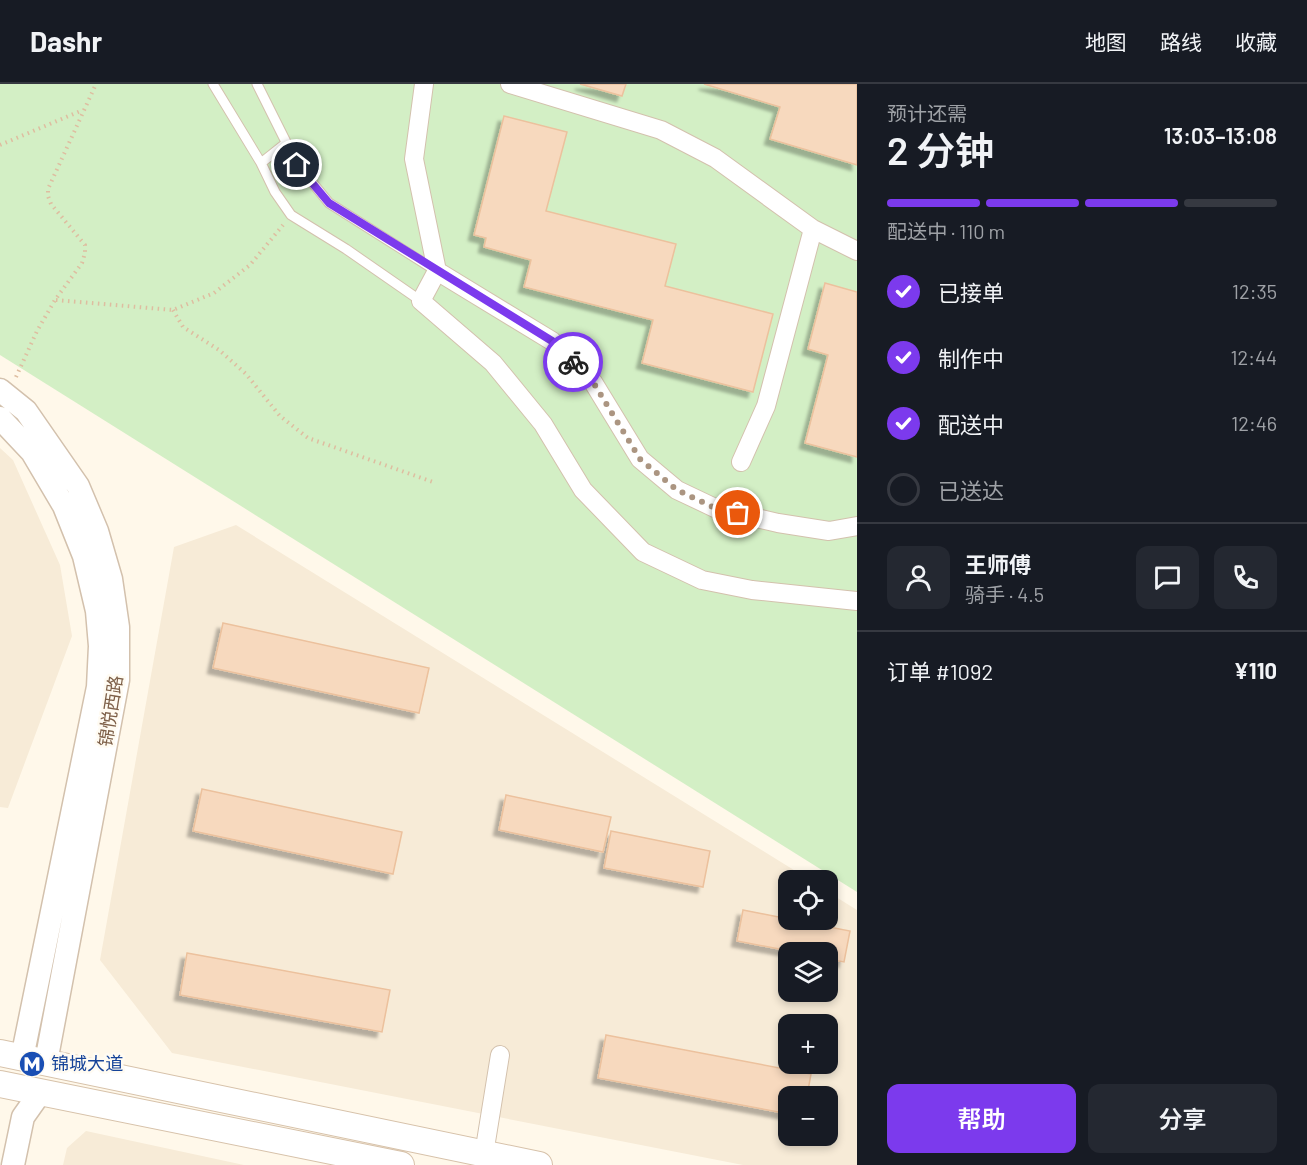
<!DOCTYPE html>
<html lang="zh">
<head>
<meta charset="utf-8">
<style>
  :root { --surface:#171b24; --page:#242831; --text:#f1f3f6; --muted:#9ea1a6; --line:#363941; --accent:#7c3aed }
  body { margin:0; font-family:Barlow,"Noto Sans SC",sans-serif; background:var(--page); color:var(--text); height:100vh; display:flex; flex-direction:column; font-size:22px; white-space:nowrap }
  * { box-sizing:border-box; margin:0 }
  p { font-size:20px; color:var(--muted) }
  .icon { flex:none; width:33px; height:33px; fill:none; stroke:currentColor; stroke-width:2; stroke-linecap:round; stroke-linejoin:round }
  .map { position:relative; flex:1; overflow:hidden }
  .drawer { display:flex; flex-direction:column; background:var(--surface); width:450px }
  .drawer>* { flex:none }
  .tools { position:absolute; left:778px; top:786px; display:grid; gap:12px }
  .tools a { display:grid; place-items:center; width:60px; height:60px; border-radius:12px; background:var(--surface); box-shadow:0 3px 9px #0003; font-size:30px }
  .pin { position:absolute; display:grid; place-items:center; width:51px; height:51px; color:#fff; margin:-26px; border:3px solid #fff; border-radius:50%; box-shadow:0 2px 6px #0007 }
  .courier { position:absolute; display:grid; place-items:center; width:60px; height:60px; margin:-30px; border:4px solid #7c3aed; border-radius:50%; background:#fff; color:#222; box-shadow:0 2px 8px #0007 }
  .overview em { font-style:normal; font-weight:600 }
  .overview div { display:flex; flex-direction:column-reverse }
  .overview { display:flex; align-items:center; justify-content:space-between; height:102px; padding:0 30px }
  h1 { font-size:39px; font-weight:600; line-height:45px }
  .bar { display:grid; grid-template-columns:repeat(4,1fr); gap:9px 6px; align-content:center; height:72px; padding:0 30px }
  .bar i { height:8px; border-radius:4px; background:var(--line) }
  .bar .on { background:var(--accent) }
  .bar p { grid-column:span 4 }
  .line { display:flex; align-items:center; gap:15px; padding:0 30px; border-top:2px solid var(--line) }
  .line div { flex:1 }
  .round { display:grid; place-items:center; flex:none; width:63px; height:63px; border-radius:12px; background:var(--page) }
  ol { padding:0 30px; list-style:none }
  li { display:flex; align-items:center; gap:18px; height:66px }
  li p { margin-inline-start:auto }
  li .icon { padding:6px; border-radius:50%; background:var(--accent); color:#fff; stroke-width:4 }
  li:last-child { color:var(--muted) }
  li i { width:33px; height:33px; border:3px solid var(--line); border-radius:50% }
  .cta { display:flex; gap:12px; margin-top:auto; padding:12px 30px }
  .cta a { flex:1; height:69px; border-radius:12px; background:var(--accent); color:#fff; font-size:24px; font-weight:600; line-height:69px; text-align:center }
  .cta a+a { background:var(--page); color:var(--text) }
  header { display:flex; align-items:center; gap:36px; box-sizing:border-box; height:84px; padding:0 30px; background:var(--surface); border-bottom:2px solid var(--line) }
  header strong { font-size:28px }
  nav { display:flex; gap:33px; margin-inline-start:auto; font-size:21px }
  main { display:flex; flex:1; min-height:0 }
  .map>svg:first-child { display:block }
</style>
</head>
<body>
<header>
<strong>Dashr</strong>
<nav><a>地图</a><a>路线</a><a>收藏</a></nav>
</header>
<main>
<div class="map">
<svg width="857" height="1081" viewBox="0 0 857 1081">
  <defs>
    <filter id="shadow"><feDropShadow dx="-5.5" dy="5.5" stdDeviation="1.5" flood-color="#0004"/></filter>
  </defs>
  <rect width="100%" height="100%" fill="#fff8ea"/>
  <path fill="#f7ebd7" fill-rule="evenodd" d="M 0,364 L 13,376 L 60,481 L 72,552 L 8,724 L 0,723 Z
    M 236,441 L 810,796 L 789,796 L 789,836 L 828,836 L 828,808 L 857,826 L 857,1081 L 743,1081 L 172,969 L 100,876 L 174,463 ZM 789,868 L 828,868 L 828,908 L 789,908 ZM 789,940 L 828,940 L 828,980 L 789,980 ZM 789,1012 L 828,1012 L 828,1052 L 789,1052 Z
    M 86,1047 L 244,1081 L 63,1081 L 67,1064 Z"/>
  <path fill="#d3efc5" d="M 0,0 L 857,0 L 857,808 L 0,271 Z"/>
  <path fill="#f7d9be" stroke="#ecc19d" stroke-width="1.5" filter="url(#shadow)" d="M 580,0 L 626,0 L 622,12 Z
    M 704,0 L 857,0 L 857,81 L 770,55 L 780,23 Z
    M 504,32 L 567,48 L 546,127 L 676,160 L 665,202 L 773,230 L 753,308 L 642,279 L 653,236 L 524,203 L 531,176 L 484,163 L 486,154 L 474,151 Z
    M 825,199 L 857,208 L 857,373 L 805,359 L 828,271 L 808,265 Z
    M 223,539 L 429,584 L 419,629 L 213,584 Z
    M 202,705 L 402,748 L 393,790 L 193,747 Z
    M 506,711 L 611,733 L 603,768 L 499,746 Z
    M 611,747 L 710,767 L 703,803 L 604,784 Z
    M 743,826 L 850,847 L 844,878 L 828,875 L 828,868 L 795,868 L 737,857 Z
    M 187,869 L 390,906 L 382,948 L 180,911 Z
    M 606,951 L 811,990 L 807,1012 L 789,1012 L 789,1030 L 598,994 Z"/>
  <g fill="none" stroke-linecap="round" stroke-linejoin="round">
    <g stroke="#d3c1ad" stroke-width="11">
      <path id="service" d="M 213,0 L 261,79 L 275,108 L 291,131 L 346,165 L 421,217
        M 257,0 L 297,80 L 329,119 L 435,186
        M 261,79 L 285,60"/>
    </g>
    <g stroke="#d3c1ad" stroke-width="20">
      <path id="minor" d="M 424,0 L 414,75 L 437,187 L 421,217 L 493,279 L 543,340 L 583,406 L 643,468 L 702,496 L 752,506 L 857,517
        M 510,0 L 661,46 L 715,74 L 813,145 L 857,167
        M 437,187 L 552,257 L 593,298 L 640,375 L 677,406 L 717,425 L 778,439 L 829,447 L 857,442
        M 741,378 L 766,322 L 813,145
        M 484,1070 L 500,971"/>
    </g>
    <g stroke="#d3c1ad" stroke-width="25">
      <path id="tertiary" d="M 0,306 L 26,327 L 78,402 L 97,447 L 111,495 L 118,543 L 118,596 L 46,978
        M 0,334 L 32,368 L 64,422 L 84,472 L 97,527 L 100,562 L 98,603 L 22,974
        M 13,1081 L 23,1033 L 40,1009"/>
    </g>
    <g stroke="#d7c2aa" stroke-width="28">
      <path id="secondary" d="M 0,969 L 539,1081
        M 0,1000 L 401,1081"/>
    </g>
    <path stroke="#debda0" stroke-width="4" stroke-dasharray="1.5 4.5" stroke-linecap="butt" d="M 0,61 L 83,26
      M 56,216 L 173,226 L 214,209 L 250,181 L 283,141
      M 173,226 L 183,243 L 219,266 L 246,290 L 280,332 L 308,354 L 433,398
      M 16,293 L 37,247 L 55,216 L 82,179 L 85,169 L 85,161 L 51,120 L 48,112 L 48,105 L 96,0"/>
    <use href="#service" stroke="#fff" stroke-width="9"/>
    <use href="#minor" stroke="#fff" stroke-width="18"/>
    <use href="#tertiary" stroke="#fff" stroke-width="22"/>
    <use href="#secondary" stroke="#fff" stroke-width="26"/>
  </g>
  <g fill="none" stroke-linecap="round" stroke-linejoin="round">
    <path stroke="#ab9581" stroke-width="6" stroke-dasharray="0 10.8" d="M 573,278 L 593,298 L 640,375 L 677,406 L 717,425 L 738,429"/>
    <path stroke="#7c3aed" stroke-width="8" d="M 297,81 L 329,119 L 552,257 L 573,278"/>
  </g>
  <defs>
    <g id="metro-disc" transform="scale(1.35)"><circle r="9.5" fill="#1a4fb4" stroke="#fffbf2"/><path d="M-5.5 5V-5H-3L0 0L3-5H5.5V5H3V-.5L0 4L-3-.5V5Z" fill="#fff"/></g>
  </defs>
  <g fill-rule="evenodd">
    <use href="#metro-disc" x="32" y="980"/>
  </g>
  <g text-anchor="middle" stroke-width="5" stroke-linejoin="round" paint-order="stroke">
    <g font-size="18" fill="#7e6049" stroke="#fffbf2">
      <text transform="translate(111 627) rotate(-81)" y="6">锦悦西路</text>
    </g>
    <g font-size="18" fill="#164399" stroke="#fffbf2" text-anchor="start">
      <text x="51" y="986">锦城大道</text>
    </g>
  </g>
</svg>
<div class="tools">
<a><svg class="icon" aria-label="locate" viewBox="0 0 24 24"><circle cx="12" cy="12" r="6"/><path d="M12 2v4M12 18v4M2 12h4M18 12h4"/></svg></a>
<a><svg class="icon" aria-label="layers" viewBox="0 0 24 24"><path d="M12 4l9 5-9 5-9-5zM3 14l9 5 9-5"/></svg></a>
<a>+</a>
<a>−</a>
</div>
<div class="pin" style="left:738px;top:429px;background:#ea580c"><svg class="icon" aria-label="bag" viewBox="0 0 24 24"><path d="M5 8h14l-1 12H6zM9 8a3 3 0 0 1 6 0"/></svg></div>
<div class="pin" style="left:297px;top:81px;background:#1f2937"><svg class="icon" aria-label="home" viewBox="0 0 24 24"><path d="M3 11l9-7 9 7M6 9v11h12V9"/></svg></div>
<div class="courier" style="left:573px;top:278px"><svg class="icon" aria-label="bike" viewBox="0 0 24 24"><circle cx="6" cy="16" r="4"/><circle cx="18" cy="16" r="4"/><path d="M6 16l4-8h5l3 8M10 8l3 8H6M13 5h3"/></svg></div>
</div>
<section class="drawer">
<div class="overview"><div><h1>2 分钟</h1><p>预计还需</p></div><em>13:03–13:08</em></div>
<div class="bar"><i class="on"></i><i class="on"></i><i class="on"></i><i></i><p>配送中 · 110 m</p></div>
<ol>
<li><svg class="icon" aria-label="check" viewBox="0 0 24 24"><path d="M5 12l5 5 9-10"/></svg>已接单<p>12:35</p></li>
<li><svg class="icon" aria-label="check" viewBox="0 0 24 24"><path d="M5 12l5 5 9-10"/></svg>制作中<p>12:44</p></li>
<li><svg class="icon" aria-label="check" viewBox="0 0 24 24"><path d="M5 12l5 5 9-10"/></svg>配送中<p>12:46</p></li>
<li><i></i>已送达</li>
</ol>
<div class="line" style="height:108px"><a class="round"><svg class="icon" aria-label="person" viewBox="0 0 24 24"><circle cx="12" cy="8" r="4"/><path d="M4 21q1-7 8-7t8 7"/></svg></a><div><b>王师傅</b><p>骑手 · 4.5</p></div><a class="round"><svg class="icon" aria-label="chat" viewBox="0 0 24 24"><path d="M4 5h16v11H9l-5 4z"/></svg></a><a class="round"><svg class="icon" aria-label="phone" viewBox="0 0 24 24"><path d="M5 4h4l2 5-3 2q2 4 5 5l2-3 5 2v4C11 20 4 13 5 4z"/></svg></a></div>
<div class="line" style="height:78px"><div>订单 #1092</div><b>¥110</b></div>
<div class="cta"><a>帮助</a><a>分享</a></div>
</section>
</main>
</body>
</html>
